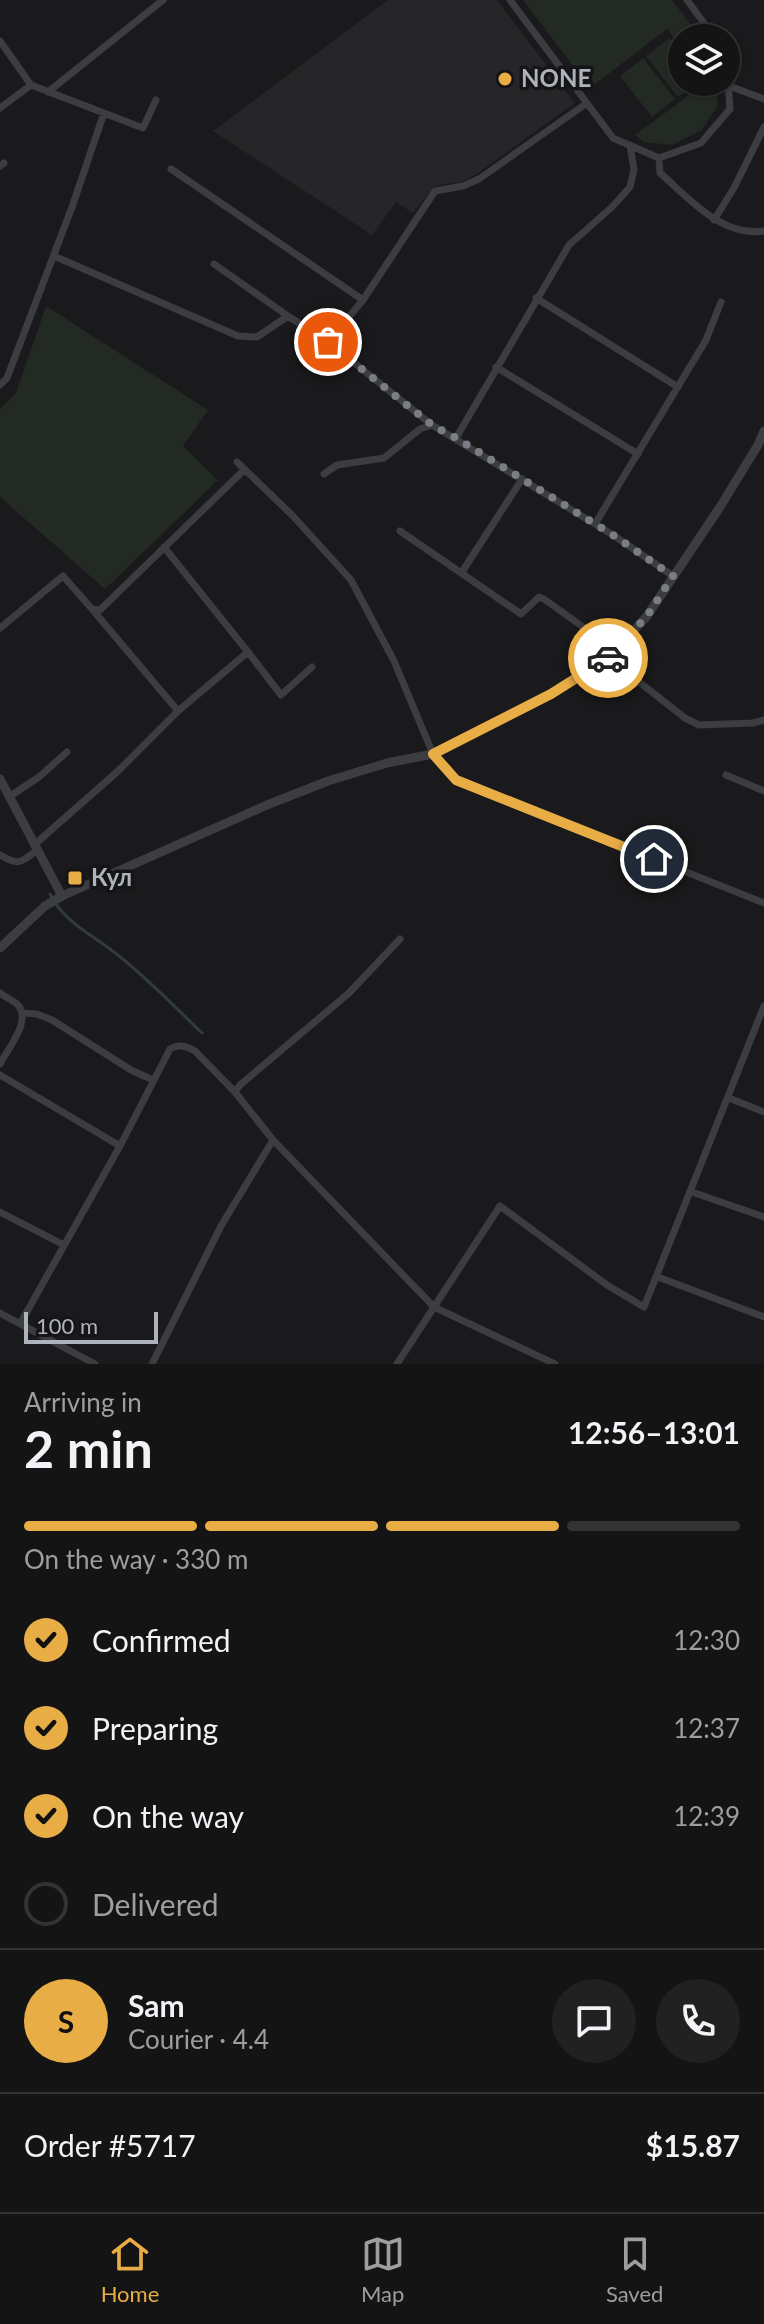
<!DOCTYPE html>
<html lang="en">
<head>
<meta charset="utf-8">
<style>
  :root { --surface:#141415; --page:#212122; --text:#f1f3f6; --muted:#9d9ea0; --line:#333334; --accent:#e9ad46 }
  body { margin:0; font-family:Lato,sans-serif; background:var(--page); color:var(--text); height:100vh; display:flex; flex-direction:column; font-size:30px; white-space:nowrap }
  * { box-sizing:border-box; margin:0 }
  p { font-size:26px; color:var(--muted) }
  .icon { flex:none; width:44px; height:44px; fill:none; stroke:currentColor; stroke-width:2; stroke-linecap:round; stroke-linejoin:round }
  .map { position:relative; height:1364px; overflow:hidden }
  .sheet { display:flex; flex-direction:column; background:var(--surface); flex:1 }
  .sheet>* { flex:none }
  .tools { position:absolute; left:668px; top:24px; display:grid; gap:16px }
  .tools a { display:grid; place-items:center; width:72px; height:72px; border-radius:50%; background:var(--surface); box-shadow:0 2px 6px #0004,0 0 0 2px var(--line); font-size:40px }
  .scale { position:absolute; left:24px; bottom:20px; width:134px; box-sizing:border-box; padding-left:8px; border:4px solid #aeb2bb; border-top:0; font-size:22px; line-height:28px; white-space:nowrap; color:#aeb2bb; -webkit-text-stroke:6px #151517; paint-order:stroke }
  .pin { position:absolute; display:grid; place-items:center; width:68px; height:68px; color:#fff; margin:-34px; border:4px solid #fff; border-radius:50%; box-shadow:0 2px 8px #0007 }
  .courier { position:absolute; display:grid; place-items:center; width:80px; height:80px; margin:-40px; border:6px solid #e9ad46; border-radius:50%; background:#fff; color:#222; box-shadow:0 2px 10px #0007 }
  .head em { font-style:normal; font-weight:700 }
  .head div { display:flex; flex-direction:column-reverse }
  .head { display:flex; align-items:center; justify-content:space-between; height:136px; padding:0 24px }
  h1 { font-size:52px; font-weight:700; line-height:60px }
  .bar { display:grid; grid-template-columns:repeat(4,1fr); gap:12px 8px; align-content:center; height:96px; padding:0 24px }
  .bar i { height:10px; border-radius:6px; background:var(--line) }
  .bar .active { background:var(--accent) }
  .bar p { grid-column:span 4 }
  .line { display:flex; align-items:center; gap:20px; padding:0 24px; border-top:2px solid var(--line) }
  .line div { flex:1 }
  .round { display:grid; place-items:center; flex:none; width:84px; height:84px; border-radius:42px; background:var(--page) }
  ol { padding:0 24px; list-style:none }
  li { display:flex; align-items:center; gap:24px; height:88px }
  li p { margin-inline-start:auto }
  li .icon { padding:8px; border-radius:50%; background:var(--accent); color:#111; stroke-width:4 }
  li:last-child { color:var(--muted) }
  li i { width:44px; height:44px; border:4px solid var(--line); border-radius:50% }
  .tab-bar { display:flex; justify-content:space-around; align-items:center; height:112px; border-top:2px solid var(--line); background:var(--surface); font-size:22px; color:var(--muted) }
  .tab-bar a { display:grid; justify-items:center; gap:4px }
  .tab-bar .active { color:var(--accent) }
  .map>svg:first-child { display:block }
</style>
</head>
<body>
<div class="map">
<svg width="764" height="1364" viewBox="0 0 764 1364">
  <rect width="100%" height="100%" fill="#1a1a1c"/>
  <path fill="#262629" d="M 388,0 L 497,0 L 575,103 L 475,175 L 461,182 L 434,186 L 413,213 L 396,202 L 372,235 L 213,131 Z"/>
  <path fill="#222a23" d="M 523,0 L 672,0 L 701,38 L 682,38 L 682,48 L 667,29 L 590,88 Z
    M 670,38 L 682,54 L 682,82 L 698,82 L 678,97 L 646,56 Z
    M 643,58 L 675,99 L 652,117 L 620,76 Z
    M 707,82 L 718,82 L 717,106 L 702,130 L 672,145 L 643,142 L 635,135 Z
    M 46,306 L 208,410 L 183,446 L 218,480 L 105,589 L 0,497 L 0,409 L 16,393 Z"/>
  <g fill="none" stroke-linecap="round" stroke-linejoin="round">
    <path stroke="#313a40" stroke-width="3" d="M 50,894 C 64,923 95,936 119,956 C 148,979 175,1007 202,1033"/>
    <path stroke="#3b3d41" stroke-width="7" d="M 510,0 L 613,138 L 659,158 L 701,143 L 730,109 L 726,53
      M 687,0 L 715,38
      M 0,41 L 31,85 L 143,128 L 156,100
      M 729,86 L 764,99
      M 48,92 L 163,0
      M 0,108 L 31,85
      M 659,158 L 660,173 C 689,198 722,238 764,231
      M 0,166 L 4,163
      M 171,169 L 363,300
      M 714,220 L 734,188 L 764,127
      M 54,256 L 238,336 L 257,337 L 288,316 L 328,342 L 432,425 L 613,535 L 673,576
      M 214,264 L 288,316
      M 536,298 L 678,387
      M 328,342 L 363,300 L 435,191 L 463,186 L 479,179 L 587,103
      M 496,367 L 638,454
      M 0,385 L 7,378 L 72,207 L 104,113
      M 456,438 L 569,245 L 612,207 L 630,187 L 634,170 L 630,145
      M 237,462 L 293,516 L 351,580 L 394,661 L 433,754 L 456,780 L 764,903
      M 324,474 L 337,465 L 384,458 L 420,429 L 432,425
      M 595,524 L 706,340 L 721,302
      M 400,531 L 521,614 L 539,597 L 544,599 L 583,627 L 634,678 L 685,718 L 699,725 L 753,723 L 764,720
      M 462,572 L 522,479
      M 92,609 L 178,711
      M 0,628 L 63,576 L 92,609 L 100,610 L 244,470
      M 248,652 L 281,695 L 312,667
      M 726,775 L 764,791
      M 9,797 L 39,777 L 67,752
      M 34,845 L 117,772 L 178,711 L 248,652 L 164,547
      M 0,855 C 19,866 20,863 37,850
      M 0,993 C 5,997 12,1000 17,1004 C 33,1020 8,1048 0,1064
      M 23,1013 L 37,1014 L 52,1020 L 131,1070 L 153,1080
      M 0,1075 L 120,1146 L 20,1324
      M 235,1092 L 240,1085 L 349,993 L 400,939
      M 729,1098 L 764,1112
      M 120,1146 L 170,1049 C 179,1044 186,1046 195,1051 L 235,1092 L 273,1140 L 434,1307 L 397,1364
      M 692,1192 L 764,1217
      M 0,1212 L 64,1245
      M 658,1277 L 764,1317
      M 0,1313 L 95,1364
      M 152,1364 L 221,1226 L 273,1140
      M 555,1364 L 434,1307 L 500,1206 L 607,1285 L 644,1307 L 764,1006"/>
    <path stroke="#3b3d41" stroke-width="9" d="M 0,779 L 62,896
      M 0,948 L 45,906 L 62,896 L 267,805 L 328,781 L 387,763 L 433,754 L 551,694 L 611,656 L 647,616 L 720,507 L 758,445 L 764,431"/>
  </g>
  <g fill="none" stroke-linecap="round" stroke-linejoin="round">
    <path stroke="#7a7d83" stroke-width="8" stroke-dasharray="0 14.4" d="M 328,342 L 432,425 L 456,438 L 613,535 L 673,576 L 647,616 L 608,658"/>
    <path stroke="#e9ad46" stroke-width="10" d="M 608,658 L 551,694 L 433,754 L 456,780 L 654,859"/>
  </g>
  <g fill="#e9ad46" stroke="#151517" stroke-width="3">
    <circle cx="505" cy="79" r="8"/>
    <rect x="67" y="870" width="16" height="16" rx="4"/>
  </g>
  <g text-anchor="middle" stroke-width="7" stroke-linejoin="round" paint-order="stroke">
    <g font-size="24" font-weight="bold" fill="#aeb2bb" stroke="#151517" text-anchor="start">
      <text x="521" y="87">NONE</text>
      <text x="91" y="886">Кул</text>
    </g>
  </g>
</svg>
<div class="tools">
<a><svg class="icon" aria-label="layers" viewBox="0 0 24 24"><path d="M12 4l9 5-9 5-9-5zM3 14l9 5 9-5"/></svg></a>
</div>
<div class="scale">100 m</div>
<div class="pin" style="left:328px;top:342px;background:#ea580c"><svg class="icon" aria-label="bag" viewBox="0 0 24 24"><path d="M5 8h14l-1 12H6zM9 8a3 3 0 0 1 6 0"/></svg></div>
<div class="pin" style="left:654px;top:859px;background:#1f2937"><svg class="icon" aria-label="home" viewBox="0 0 24 24"><path d="M3 11l9-7 9 7M6 9v11h12V9"/></svg></div>
<div class="courier" style="left:608px;top:658px"><svg class="icon" aria-label="car" viewBox="0 0 24 24"><path d="M5 17H2v-5l4-1 3-4h7l3 4 3 1v5h-3M9 17h6M6 11h13"/><circle cx="7" cy="17" r="2"/><circle cx="17" cy="17" r="2"/></svg></div>
</div>
<section class="sheet">
<div class="head"><div><h1>2 min</h1><p>Arriving in</p></div><em>12:56–13:01</em></div>
<div class="bar"><i class="active"></i><i class="active"></i><i class="active"></i><i></i><p>On the way · 330 m</p></div>
<ol>
<li><svg class="icon" aria-label="check" viewBox="0 0 24 24"><path d="M5 12l5 5 9-10"/></svg>Confirmed<p>12:30</p></li>
<li><svg class="icon" aria-label="check" viewBox="0 0 24 24"><path d="M5 12l5 5 9-10"/></svg>Preparing<p>12:37</p></li>
<li><svg class="icon" aria-label="check" viewBox="0 0 24 24"><path d="M5 12l5 5 9-10"/></svg>On the way<p>12:39</p></li>
<li><i></i>Delivered</li>
</ol>
<div class="line" style="height:144px"><b class="round" style="background:var(--accent);color:#111">S</b><div><b>Sam</b><p>Courier · 4.4</p></div><a class="round"><svg class="icon" aria-label="chat" viewBox="0 0 24 24"><path d="M4 5h16v11H9l-5 4z"/></svg></a><a class="round"><svg class="icon" aria-label="phone" viewBox="0 0 24 24"><path d="M5 4h4l2 5-3 2q2 4 5 5l2-3 5 2v4C11 20 4 13 5 4z"/></svg></a></div>
<div class="line" style="height:104px"><div>Order #5717</div><b>$15.87</b></div>
</section>
<nav class="tab-bar">
<a class="active"><svg class="icon" aria-label="home" viewBox="0 0 24 24"><path d="M3 11l9-7 9 7M6 9v11h12V9"/></svg>Home</a>
<a><svg class="icon" aria-label="map" viewBox="0 0 24 24"><path d="M3 6l6-2 6 2 6-2v14l-6 2-6-2-6 2zM9 4v14M15 6v14"/></svg>Map</a>
<a><svg class="icon" aria-label="saved" viewBox="0 0 24 24"><path d="M7 4h10v16l-5-4-5 4z"/></svg>Saved</a>
</nav>
</body>
</html>
